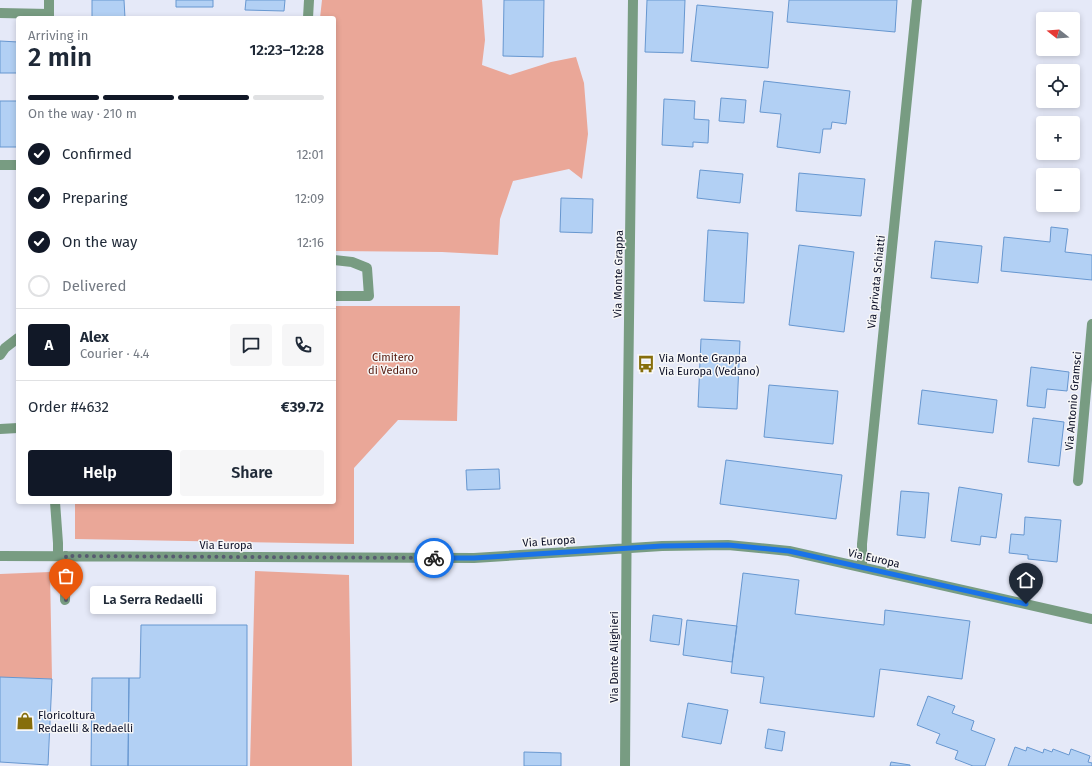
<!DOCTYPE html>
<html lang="en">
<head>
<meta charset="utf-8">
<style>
  :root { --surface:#fff; --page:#f6f6f7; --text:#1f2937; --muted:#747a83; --line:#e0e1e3; --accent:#111827 }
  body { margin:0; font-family:"Fira Sans",sans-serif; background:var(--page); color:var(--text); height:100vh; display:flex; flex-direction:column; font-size:15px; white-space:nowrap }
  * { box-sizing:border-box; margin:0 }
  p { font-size:13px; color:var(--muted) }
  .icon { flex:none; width:22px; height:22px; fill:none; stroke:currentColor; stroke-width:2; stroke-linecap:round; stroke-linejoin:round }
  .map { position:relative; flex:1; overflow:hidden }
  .side { position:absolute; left:16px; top:16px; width:320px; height:488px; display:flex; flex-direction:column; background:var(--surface); border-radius:4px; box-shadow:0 2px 6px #0003 }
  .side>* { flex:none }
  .needle { width:26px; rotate:287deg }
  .controls { position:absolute; left:1036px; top:12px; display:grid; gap:8px }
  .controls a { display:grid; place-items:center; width:44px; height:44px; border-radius:4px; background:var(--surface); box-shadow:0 2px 6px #0003; font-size:20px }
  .pin { position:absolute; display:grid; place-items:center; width:34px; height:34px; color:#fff; margin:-41px -17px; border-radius:50% 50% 50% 0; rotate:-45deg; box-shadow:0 0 4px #0007 }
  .pin .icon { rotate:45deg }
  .courier { position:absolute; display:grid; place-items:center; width:40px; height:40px; margin:-20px; border:3px solid #1a73e8; border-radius:50%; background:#fff; color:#222; box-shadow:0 1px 5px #0007 }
  .bubble { position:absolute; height:28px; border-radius:4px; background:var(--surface); box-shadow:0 2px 6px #0003; font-size:13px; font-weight:600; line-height:28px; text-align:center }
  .headline em { font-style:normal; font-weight:600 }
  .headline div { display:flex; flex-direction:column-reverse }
  .headline { display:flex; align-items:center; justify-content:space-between; height:68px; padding:0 12px }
  h1 { font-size:26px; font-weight:600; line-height:30px }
  .bar { display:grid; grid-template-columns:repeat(4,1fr); gap:6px 4px; align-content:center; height:48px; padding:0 12px }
  .bar i { height:5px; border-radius:3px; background:var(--line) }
  .bar .on { background:var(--accent) }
  .bar p { grid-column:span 4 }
  .line { display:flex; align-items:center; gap:10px; padding:0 12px; border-top:1px solid var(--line) }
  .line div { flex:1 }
  .round { display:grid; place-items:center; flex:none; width:42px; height:42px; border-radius:4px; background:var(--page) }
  ol { padding:0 12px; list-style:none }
  li { display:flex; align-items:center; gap:12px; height:44px }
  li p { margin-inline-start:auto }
  li .icon { padding:4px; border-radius:50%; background:var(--accent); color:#fff; stroke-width:4 }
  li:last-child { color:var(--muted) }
  li i { width:22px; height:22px; border:2px solid var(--line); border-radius:50% }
  .primary-button { display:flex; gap:8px; margin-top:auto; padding:8px 12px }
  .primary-button a { flex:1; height:46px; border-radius:4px; background:var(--accent); color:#fff; font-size:16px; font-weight:600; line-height:46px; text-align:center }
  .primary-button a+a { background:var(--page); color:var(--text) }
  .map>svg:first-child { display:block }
</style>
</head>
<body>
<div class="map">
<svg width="1092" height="766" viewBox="0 0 1092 766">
  <rect width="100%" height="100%" fill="#e5e9f8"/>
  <path fill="#eaa798" d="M 322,0 L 482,0 L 485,40 L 482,65 L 510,75 L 551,62 L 576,57 L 584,83 L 588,134 L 582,179 L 569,169 L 513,181 L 500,219 L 498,255 L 442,252 L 334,251 L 334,18 L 320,18 Z
    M 334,306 L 460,306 L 457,421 L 398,420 L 354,468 L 354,544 L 75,539 L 75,502 L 334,502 Z
    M 255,571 L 349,575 L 352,766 L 250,766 Z
    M 50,572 L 52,679 L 0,678 L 0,574 Z"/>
  <path fill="#b2d0f4" stroke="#6797d0" d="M 92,0 L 124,0 L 125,18 L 92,18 Z
    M 176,0 L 213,0 L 213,7 L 176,7 Z
    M 246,0 L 285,0 L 284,11 L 245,10 Z
    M 504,0 L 544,0 L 543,57 L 503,56 Z
    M 647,0 L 685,0 L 683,53 L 645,52 Z
    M 789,0 L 897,0 L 895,32 L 787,22 Z
    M 697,5 L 773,12 L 768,68 L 691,61 Z
    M 0,41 L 18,42 L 18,73 L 0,73 Z
    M 764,81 L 850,91 L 846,124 L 832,122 L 831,129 L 823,129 L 820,153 L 777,147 L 781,114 L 760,112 Z
    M 721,98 L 746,100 L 744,123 L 719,121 Z
    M 664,99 L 695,101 L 694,119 L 709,120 L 708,143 L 693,142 L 693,147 L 662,145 Z
    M 0,101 L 18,101 L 18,147 L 0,147 Z
    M 700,170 L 743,174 L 740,203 L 697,198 Z
    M 799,173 L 865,179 L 861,216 L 796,211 Z
    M 561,198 L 593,199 L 592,233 L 560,232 Z
    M 1051,227 L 1068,229 L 1065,252 L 1092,255 L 1092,280 L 1001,271 L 1004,237 L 1050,242 Z
    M 708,230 L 748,233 L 744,303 L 704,301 Z
    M 935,241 L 982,246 L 978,283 L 931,278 Z
    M 799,245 L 854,252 L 844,332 L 789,325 Z
    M 701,339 L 740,341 L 737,409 L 698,407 Z
    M 1031,367 L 1069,372 L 1067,391 L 1047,389 L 1045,408 L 1027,406 Z
    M 769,385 L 838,391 L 833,444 L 764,437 Z
    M 922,390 L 997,400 L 993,433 L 918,424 Z
    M 1033,418 L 1064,422 L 1059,466 L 1028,462 Z
    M 726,460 L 842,475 L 836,519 L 720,504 Z
    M 499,469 L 500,489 L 467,490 L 466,470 Z
    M 959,487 L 1002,494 L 996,538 L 981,536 L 980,545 L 951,541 Z
    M 901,491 L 929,493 L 925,538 L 897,535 Z
    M 1025,517 L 1061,520 L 1057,562 L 1028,559 L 1028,555 L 1009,553 L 1011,534 L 1024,535 Z
    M 743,573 L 799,580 L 795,614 L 884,625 L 885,610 L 970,621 L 962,679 L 880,669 L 874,717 L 760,703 L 764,677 L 731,673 Z
    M 653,615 L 682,619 L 679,645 L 650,641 Z
    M 687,620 L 737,626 L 732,662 L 683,655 Z
    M 141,625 L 247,625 L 247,766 L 128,766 L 129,678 L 140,678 Z
    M 0,677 L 52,679 L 48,765 L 0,762 Z
    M 92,678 L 129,678 L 128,766 L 91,766 Z
    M 928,696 L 955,706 L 952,713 L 974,721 L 971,730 L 995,739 L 985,766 L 973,766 L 955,759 L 958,751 L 936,743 L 940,734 L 917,725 Z
    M 688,703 L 728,710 L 721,744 L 682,737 Z
    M 768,729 L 785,732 L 782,751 L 765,748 Z
    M 1015,747 L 1026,751 L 1027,747 L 1043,753 L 1044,749 L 1052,752 L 1053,749 L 1069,755 L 1071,749 L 1090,756 L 1088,762 L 1092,763 L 1092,766 L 1008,766 Z
    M 524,752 L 561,753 L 561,766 L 524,766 Z
    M 891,762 L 910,765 L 910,766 L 890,766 Z"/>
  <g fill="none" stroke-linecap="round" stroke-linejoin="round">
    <path stroke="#789c82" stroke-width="10" d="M 49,0 L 49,18
      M 0,13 L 49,14
      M 308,18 L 309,0
      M 0,165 L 18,165
      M 334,260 L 352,262 L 367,268 L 369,296 L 334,296
      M 0,355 L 5,348 L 18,338
      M 0,429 L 18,428
      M 1078,481 L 1092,324
      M 55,502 L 58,543 L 58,556
      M 0,556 L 474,558 L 662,546 L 728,545 L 789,551 L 1092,619
      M 862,567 L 862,544 L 917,0
      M 65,600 L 66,556
      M 625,766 L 627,481 L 633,0"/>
  </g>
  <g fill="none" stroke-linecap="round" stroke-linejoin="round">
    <path stroke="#575b70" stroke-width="4" stroke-dasharray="0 7.2" d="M 66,600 L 66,556 L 434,558"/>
    <path stroke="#1a73e8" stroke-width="5" d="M 434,558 L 474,558 L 662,546 L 728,545 L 789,551 L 1026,604"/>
  </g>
  <defs>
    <g id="bus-bare" transform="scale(1.38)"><path d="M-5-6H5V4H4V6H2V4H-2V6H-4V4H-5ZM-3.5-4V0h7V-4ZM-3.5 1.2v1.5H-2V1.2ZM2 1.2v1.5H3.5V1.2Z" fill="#866e0c" stroke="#f7f7f7" stroke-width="2.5" paint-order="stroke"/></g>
    <g id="shop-bare" transform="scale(1.38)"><path d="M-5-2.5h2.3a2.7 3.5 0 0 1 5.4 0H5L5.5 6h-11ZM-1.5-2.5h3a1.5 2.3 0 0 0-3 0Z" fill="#866e0c" stroke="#f7f7f7" stroke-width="2.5" paint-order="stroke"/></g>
  </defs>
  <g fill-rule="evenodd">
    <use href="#bus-bare" x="646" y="364"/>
    <use href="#shop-bare" x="25" y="721"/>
  </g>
  <g text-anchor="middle" stroke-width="3" stroke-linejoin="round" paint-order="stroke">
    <g font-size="11" fill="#0a0e26" stroke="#f7f7f7">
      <text transform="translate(618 274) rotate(-89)" y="4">Via Monte Grappa</text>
      <text transform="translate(876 282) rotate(-84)" y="4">Via privata Schiatti</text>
      <text transform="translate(1073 401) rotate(-85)" y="4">Via Antonio Gramsci</text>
      <text transform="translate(549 541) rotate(-4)" y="4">Via Europa</text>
      <text x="226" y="549">Via Europa</text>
      <text transform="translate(874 558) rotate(13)" y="4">Via Europa</text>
      <text transform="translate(614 657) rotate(-90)" y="4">Via Dante Alighieri</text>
    </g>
    <g font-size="11" fill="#54170b" stroke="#f7f7f7">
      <text x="393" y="361">Cimitero<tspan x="393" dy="13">di Vedano</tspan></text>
    </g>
    <g font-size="11" fill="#0a0e26" stroke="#f7f7f7" text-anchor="start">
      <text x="659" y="362">Via Monte Grappa<tspan x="659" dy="13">Via Europa (Vedano)</tspan></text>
      <text x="38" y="719">Floricoltura<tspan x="38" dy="13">Redaelli &amp; Redaelli</tspan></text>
    </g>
  </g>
</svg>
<div class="controls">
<a><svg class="needle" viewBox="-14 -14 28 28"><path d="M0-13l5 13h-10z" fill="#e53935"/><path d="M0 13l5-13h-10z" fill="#747a83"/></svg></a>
<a><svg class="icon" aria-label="locate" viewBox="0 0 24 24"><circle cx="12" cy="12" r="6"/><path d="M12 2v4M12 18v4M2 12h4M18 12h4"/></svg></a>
<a>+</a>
<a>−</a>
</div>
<div class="pin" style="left:66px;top:600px;background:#ea580c"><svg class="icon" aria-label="bag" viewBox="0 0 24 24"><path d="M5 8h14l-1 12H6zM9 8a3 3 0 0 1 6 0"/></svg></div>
<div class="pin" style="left:1026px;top:604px;background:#1f2937"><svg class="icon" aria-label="home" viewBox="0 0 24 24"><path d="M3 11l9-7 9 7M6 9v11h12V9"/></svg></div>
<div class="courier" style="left:434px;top:558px"><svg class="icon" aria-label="bike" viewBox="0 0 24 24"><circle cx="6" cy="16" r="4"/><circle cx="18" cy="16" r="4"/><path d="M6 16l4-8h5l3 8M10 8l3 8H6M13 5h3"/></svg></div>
<div class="bubble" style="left:90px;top:586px;width:126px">La Serra Redaelli</div>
<section class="side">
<div class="headline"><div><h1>2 min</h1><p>Arriving in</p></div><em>12:23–12:28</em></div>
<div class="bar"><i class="on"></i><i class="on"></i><i class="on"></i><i></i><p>On the way · 210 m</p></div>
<ol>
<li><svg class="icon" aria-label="check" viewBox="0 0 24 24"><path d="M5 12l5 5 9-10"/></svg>Confirmed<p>12:01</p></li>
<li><svg class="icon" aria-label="check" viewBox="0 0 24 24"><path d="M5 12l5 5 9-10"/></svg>Preparing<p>12:09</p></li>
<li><svg class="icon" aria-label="check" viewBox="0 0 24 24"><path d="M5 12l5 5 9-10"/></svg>On the way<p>12:16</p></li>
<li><i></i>Delivered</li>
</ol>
<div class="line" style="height:72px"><b class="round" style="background:var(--accent);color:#fff">A</b><div><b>Alex</b><p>Courier · 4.4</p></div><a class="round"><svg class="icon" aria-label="chat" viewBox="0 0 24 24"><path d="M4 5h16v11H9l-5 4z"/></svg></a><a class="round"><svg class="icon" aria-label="phone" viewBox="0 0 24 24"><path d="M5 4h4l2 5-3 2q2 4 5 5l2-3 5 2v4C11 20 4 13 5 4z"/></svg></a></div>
<div class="line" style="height:52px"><div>Order #4632</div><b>€39.72</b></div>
<div class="primary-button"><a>Help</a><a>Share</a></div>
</section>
</div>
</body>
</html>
